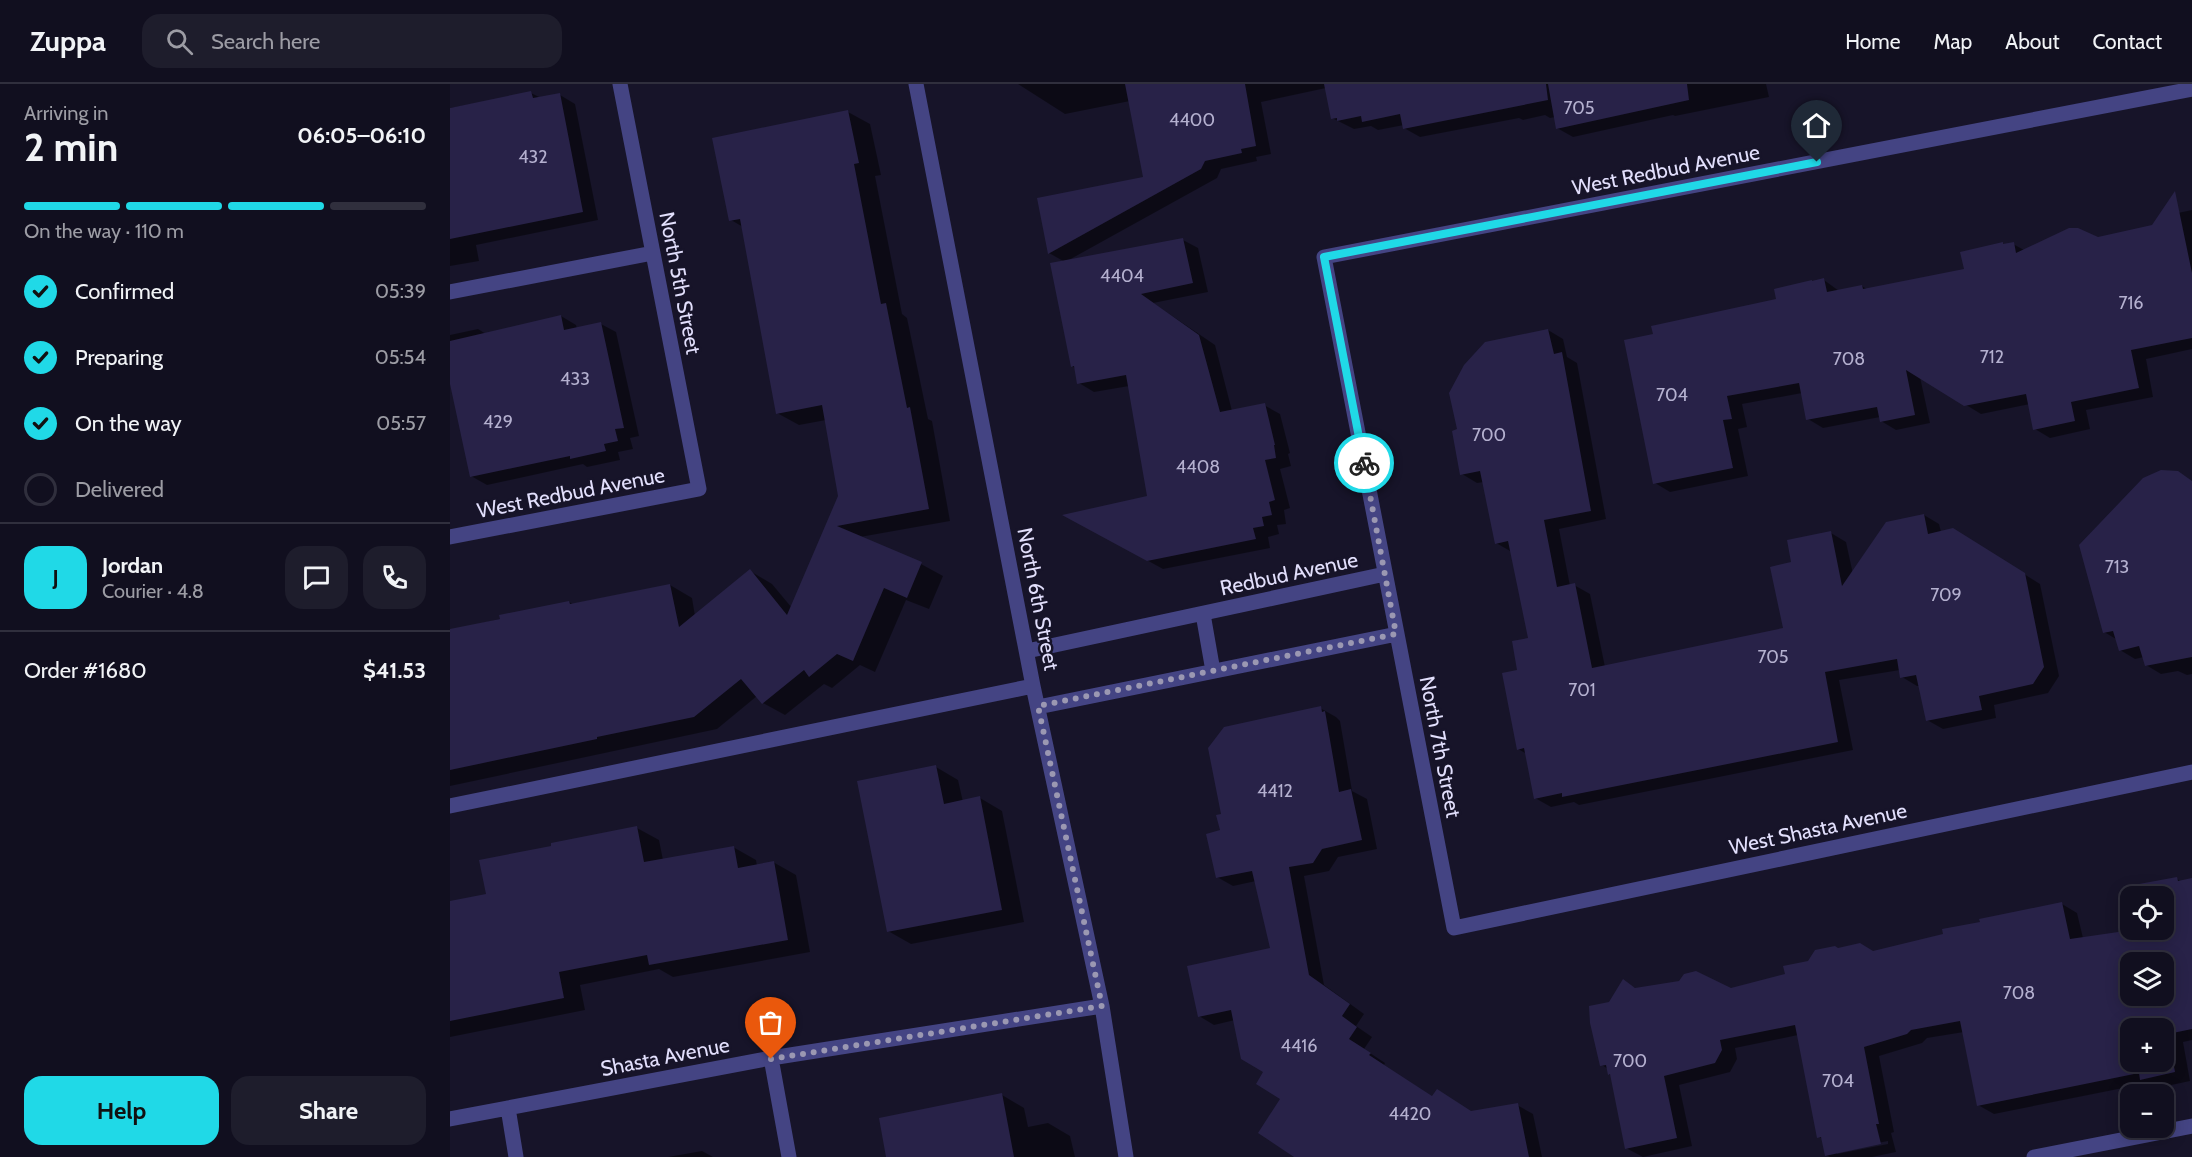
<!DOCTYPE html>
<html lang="en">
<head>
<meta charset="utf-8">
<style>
  :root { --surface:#110f1f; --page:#1e1d2c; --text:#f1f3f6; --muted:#9c9ca4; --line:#302f3d; --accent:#20d9e7 }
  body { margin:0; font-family:Cabin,sans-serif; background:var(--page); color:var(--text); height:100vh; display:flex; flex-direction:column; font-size:22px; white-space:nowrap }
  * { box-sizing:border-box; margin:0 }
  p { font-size:20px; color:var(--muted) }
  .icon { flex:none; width:33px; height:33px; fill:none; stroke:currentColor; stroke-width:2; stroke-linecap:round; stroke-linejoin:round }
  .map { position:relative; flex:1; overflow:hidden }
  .side { display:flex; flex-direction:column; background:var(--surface); width:450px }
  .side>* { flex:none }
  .fabs { position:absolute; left:1670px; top:802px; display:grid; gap:12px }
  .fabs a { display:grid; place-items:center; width:54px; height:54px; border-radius:12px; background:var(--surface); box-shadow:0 3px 15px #0003,0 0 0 2px var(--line); font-size:30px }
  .pin { position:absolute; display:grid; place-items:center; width:51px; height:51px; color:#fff; margin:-62px -26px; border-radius:50% 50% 50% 0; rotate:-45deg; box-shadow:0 0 6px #0007 }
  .pin .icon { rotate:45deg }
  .courier { position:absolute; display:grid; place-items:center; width:60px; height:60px; margin:-30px; border:4px solid #20d9e7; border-radius:50%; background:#fff; color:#222; box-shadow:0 2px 8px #0007 }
  .summary em { font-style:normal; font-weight:700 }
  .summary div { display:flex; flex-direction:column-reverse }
  .summary { display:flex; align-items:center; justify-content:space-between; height:102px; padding:0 24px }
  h1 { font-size:39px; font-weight:700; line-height:45px }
  .bar { display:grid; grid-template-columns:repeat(4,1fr); gap:9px 6px; align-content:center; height:72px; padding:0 24px }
  .bar i { height:8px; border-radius:4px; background:var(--line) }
  .bar .active { background:var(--accent) }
  .bar p { grid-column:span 4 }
  .line { display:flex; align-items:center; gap:15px; padding:0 24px; border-top:2px solid var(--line) }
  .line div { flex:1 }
  .round { display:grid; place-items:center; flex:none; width:63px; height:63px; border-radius:18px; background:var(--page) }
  ol { padding:0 24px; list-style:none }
  li { display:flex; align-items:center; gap:18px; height:66px }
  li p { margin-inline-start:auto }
  li .icon { padding:6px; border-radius:50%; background:var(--accent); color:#111; stroke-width:4 }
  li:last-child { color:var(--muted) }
  li i { width:33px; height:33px; border:3px solid var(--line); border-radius:50% }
  .cta { display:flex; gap:12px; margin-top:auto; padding:12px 24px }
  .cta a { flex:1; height:69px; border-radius:18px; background:var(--accent); color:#111; font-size:24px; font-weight:700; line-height:69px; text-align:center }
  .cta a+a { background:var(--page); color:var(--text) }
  header { display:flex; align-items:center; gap:36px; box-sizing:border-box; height:84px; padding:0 30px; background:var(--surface); border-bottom:2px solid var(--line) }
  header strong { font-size:28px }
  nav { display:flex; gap:33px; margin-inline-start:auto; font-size:21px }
  .search { width:420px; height:54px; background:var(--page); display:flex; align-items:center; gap:15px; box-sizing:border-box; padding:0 21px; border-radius:18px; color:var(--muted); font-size:22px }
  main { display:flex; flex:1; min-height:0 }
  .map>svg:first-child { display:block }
</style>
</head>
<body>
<header>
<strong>Zuppa</strong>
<div class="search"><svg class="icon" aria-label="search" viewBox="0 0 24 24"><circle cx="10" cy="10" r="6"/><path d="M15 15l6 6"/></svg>Search here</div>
<nav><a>Home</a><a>Map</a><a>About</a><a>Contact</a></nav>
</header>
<main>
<section class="side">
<div class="summary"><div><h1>2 min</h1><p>Arriving in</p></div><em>06:05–06:10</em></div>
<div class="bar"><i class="active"></i><i class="active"></i><i class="active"></i><i></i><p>On the way · 110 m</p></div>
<ol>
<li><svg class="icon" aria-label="check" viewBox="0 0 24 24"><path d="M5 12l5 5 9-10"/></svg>Confirmed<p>05:39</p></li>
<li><svg class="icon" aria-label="check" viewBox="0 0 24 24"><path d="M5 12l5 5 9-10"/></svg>Preparing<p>05:54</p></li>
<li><svg class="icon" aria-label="check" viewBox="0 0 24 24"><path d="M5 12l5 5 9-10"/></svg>On the way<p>05:57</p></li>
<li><i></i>Delivered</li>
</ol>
<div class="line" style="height:108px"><b class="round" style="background:var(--accent);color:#111">J</b><div><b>Jordan</b><p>Courier · 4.8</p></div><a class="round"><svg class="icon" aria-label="chat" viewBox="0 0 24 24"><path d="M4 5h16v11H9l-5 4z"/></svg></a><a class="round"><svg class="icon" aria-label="phone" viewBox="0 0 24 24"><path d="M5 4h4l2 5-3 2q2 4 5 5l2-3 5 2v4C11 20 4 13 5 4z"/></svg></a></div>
<div class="line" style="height:78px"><div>Order #1680</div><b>$41.53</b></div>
<div class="cta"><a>Help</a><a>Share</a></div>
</section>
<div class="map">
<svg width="1742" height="1073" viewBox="0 0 1742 1073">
  <rect width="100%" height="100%" fill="#171429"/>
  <path fill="#0007" fill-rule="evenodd" d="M 568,0 L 1316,0 L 1319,13 L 1225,32 L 1223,31 L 1123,53 L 1107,44 L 1105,33 L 1100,34 L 1095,31 L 1073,36 L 1069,34 L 970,53 L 954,44 L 954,41 L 928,46 L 921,42 L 904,45 L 882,34 L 876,4 L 811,18 L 821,70 L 806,73 L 807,77 L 771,85 L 767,94 L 617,177 L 733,156 L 748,164 L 758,208 L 703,219 L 765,261 L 782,327 L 814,321 L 830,330 L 840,369 L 838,370 L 841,382 L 830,385 L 840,424 L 834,426 L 836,440 L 827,441 L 829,450 L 818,453 L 820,464 L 713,485 L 629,439 L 699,413 L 679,302 L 644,308 L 629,299 L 626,285 L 622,282 L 615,178 L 599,169 L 695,94 L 680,17 L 615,30 Z
    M 81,9 L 91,14 L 110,11 L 125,20 L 148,136 L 26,161 L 29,177 L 0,182 L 0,24 Z
    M 398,28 L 420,40 L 431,91 L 425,92 L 452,230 L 457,234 L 478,335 L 482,337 L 500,437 L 410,453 L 471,480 L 493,492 L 479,525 L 456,516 L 425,588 L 410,581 L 382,604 L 374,600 L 335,631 L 313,619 L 307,612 L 267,645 L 0,702 L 0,547 L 119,518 L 123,520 L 220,501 L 242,514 L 245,532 L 300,487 L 322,500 L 342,524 L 390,412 L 376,336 L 349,341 L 327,329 L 293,143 L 281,136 Z
    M 1742,126 L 1742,265 L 1696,275 L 1703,313 L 1636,326 L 1640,345 L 1600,354 L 1585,345 L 1580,320 L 1531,330 L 1470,293 L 1480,339 L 1446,346 L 1431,337 L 1430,333 L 1373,344 L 1358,335 L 1352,309 L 1292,320 L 1297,343 L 1288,345 L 1298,392 L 1220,408 L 1205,399 L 1205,251 L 1328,216 L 1374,196 L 1389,207 L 1412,202 L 1418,206 L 1515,186 L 1563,160 L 1574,166 L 1648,155 L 1702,142 L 1709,133 Z
    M 111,232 L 126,241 L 127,245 L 151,240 L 166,248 L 189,352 L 180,354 L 183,365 L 168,368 L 170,376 L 137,383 L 133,380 L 37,401 L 21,392 L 0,293 L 0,251 L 28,245 L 36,250 Z
    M 1098,246 L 1113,255 L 1117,273 L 1127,279 L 1156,435 L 1109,445 L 1120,502 L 1124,501 L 1140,510 L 1155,583 L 1335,545 L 1343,479 L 1381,449 L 1396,458 L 1403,490 L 1474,431 L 1489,440 L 1491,448 L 1518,455 L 1590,500 L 1609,592 L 1598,609 L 1544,621 L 1546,634 L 1493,645 L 1477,636 L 1470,602 L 1467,602 L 1452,593 L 1450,586 L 1389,596 L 1403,666 L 1129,721 L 1124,718 L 1101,723 L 1085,714 L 1077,670 L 1068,665 L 1069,587 L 1079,555 L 1062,468 L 1046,459 L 1034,398 L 1027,399 L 1012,390 L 1008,346 Z
    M 1742,397 L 1742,590 L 1737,591 L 1728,587 L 1711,590 L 1696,581 L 1694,573 L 1685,575 L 1670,566 L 1666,555 L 1654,548 Z
    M 870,624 L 886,633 L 890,637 L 902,707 L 917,715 L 927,765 L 888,773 L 879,787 L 854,792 L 874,901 L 914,930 L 906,942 L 922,953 L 914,965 L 935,979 L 934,981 L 983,1013 L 1022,1029 L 1067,1021 L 1083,1030 L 1092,1073 L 847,1073 L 832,1015 L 785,936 L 764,941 L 749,932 L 822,865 L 806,797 L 783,802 L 767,793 L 773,731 Z
    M 486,683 L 508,696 L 513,718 L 530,714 L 552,727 L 574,838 L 461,860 L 438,847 Z
    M 187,744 L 209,756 L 213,776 L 283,763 L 306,776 L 307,782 L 323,778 L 346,791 L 360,868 L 223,893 L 209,885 L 130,901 L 135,926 L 0,953 L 0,818 L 37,811 Z
    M 1727,795 L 1732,798 L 1742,795 L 1742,956 L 1733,958 L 1740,997 L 1707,1004 L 1698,999 L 1544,1030 L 1528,1021 L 1514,948 L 1477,954 L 1472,959 L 1429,972 L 1444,1048 L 1441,1049 L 1446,1068 L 1422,1073 L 1380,1073 L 1376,1071 L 1373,1055 L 1369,1053 L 1348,951 L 1285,964 L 1287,975 L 1280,988 L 1229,1001 L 1242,1062 L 1193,1073 L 1176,1064 L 1162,992 L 1159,990 L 1158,985 L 1152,981 L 1160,919 L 1173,897 L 1188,906 L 1280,905 L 1336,891 L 1359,878 L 1389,866 L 1423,869 L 1612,820 L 1627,829 L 1633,854 L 1676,849 L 1680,843 L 1680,846 L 1713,846 L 1713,813 L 1692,813 ZM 1680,879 L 1713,879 L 1713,912 L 1680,912 ZM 1680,945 L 1713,945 L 1713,978 L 1680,978 ZM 1438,1057 L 1438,1060 L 1387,1070 L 1387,1067 Z
    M 552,1011 L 574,1024 L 578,1043 L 598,1039 L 620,1052 L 625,1073 L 438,1073 Z
    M 252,1067 L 263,1073 L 218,1073 Z"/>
  <path fill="#282248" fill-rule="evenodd" d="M 675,0 L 795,0 L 806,62 L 791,65 L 792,69 L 755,77 L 751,85 L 598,170 L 587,114 L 693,93 Z
    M 874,0 L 1096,0 L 1098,16 L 953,45 L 950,30 L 912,38 L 911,32 L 887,37 L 887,34 L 881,35 Z
    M 1098,0 L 1237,0 L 1239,16 L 1106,45 Z
    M 81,7 L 83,14 L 110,9 L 133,128 L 0,155 L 0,24 Z
    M 398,26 L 409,79 L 404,80 L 431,220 L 436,219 L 457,324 L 460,323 L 479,425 L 387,442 L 472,478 L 457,514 L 434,504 L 403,577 L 387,570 L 359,593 L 354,586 L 312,620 L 291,595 L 244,633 L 147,653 L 147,655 L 0,686 L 0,545 L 50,535 L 49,531 L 119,517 L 120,520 L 220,500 L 229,543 L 300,485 L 337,531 L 388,412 L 372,321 L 326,330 L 290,135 L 279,137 L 262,54 Z
    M 1725,107 L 1742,189 L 1742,254 L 1681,266 L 1689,304 L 1621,318 L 1625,337 L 1583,346 L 1576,310 L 1514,322 L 1456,286 L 1465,331 L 1430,338 L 1427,323 L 1356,336 L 1349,299 L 1277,312 L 1282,335 L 1273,336 L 1283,384 L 1203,400 L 1174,256 L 1203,250 L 1201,242 L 1326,215 L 1324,205 L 1362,196 L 1362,197 L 1374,194 L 1377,208 L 1412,201 L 1413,205 L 1514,185 L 1510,168 L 1553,158 L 1553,160 L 1564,158 L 1566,169 L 1619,144 L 1628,144 L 1648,153 L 1702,141 Z
    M 733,154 L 743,199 L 691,210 L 749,251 L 770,328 L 815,319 L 825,361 L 824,361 L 826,374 L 815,376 L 825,416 L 819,418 L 822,431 L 812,433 L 814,442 L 803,444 L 806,455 L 697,477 L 612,431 L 697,412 L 676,291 L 627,300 L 624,282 L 621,283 L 600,179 Z
    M 111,231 L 114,246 L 151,238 L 174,344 L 165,345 L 168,357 L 154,360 L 156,367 L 120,375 L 120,372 L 20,393 L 0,300 L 0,257 Z
    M 1098,245 L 1104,270 L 1112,268 L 1141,427 L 1094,436 L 1107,503 L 1125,499 L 1142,584 L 1333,544 L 1320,483 L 1341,478 L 1337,456 L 1381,447 L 1392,502 L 1436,438 L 1474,430 L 1478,450 L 1503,444 L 1575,489 L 1594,583 L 1583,600 L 1529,612 L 1532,626 L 1476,637 L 1466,591 L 1450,594 L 1447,575 L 1375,588 L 1388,658 L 1112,713 L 1112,709 L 1084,715 L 1074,664 L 1067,666 L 1052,589 L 1067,586 L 1062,557 L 1078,554 L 1058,457 L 1045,460 L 1030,387 L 1010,391 L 1002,347 L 1007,345 L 999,309 L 1014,281 L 1035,258 Z
    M 1711,386 L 1728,387 L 1742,397 L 1742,573 L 1695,582 L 1689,562 L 1669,567 L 1663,547 L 1653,549 L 1629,461 L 1693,394 Z
    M 871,622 L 872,628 L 875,627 L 889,708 L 901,705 L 912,756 L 872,765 L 863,779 L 839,783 L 859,891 L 900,920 L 892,932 L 907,943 L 899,955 L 921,969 L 919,971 L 982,1012 L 987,1005 L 1021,1027 L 1068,1019 L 1079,1073 L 844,1073 L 808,1049 L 830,1015 L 806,1000 L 813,988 L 791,975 L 781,926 L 748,933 L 737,882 L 820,864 L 802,787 L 766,794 L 756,750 L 770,746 L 766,731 L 771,730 L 758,664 L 774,643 Z
    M 486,681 L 494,720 L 530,712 L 552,826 L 437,848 L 407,697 Z
    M 187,742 L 194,778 L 284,762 L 288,784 L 324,777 L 338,856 L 199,881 L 197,871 L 109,888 L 114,914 L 0,937 L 0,817 L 36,810 L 29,776 L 101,762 L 101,759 Z
    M 1727,793 L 1728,797 L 1742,794 L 1742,945 L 1718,950 L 1725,988 L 1690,996 L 1689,989 L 1527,1022 L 1510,937 L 1461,946 L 1457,950 L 1414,963 L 1429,1040 L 1426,1040 L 1431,1060 L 1375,1072 L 1371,1053 L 1367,1054 L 1345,941 L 1270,956 L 1272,966 L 1265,979 L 1214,992 L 1227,1054 L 1175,1065 L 1160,990 L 1158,991 L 1156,981 L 1150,982 L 1140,939 L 1139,922 L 1159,918 L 1173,895 L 1185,904 L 1229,897 L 1234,890 L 1246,887 L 1281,904 L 1335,890 L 1333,882 L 1358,877 L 1365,866 L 1385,862 L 1388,864 L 1410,859 L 1423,867 L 1493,850 L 1492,845 L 1530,838 L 1529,835 L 1612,818 L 1620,855 L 1675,847 L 1680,840 L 1680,846 L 1713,846 L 1713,813 L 1691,813 L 1689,800 ZM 1680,879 L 1713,879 L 1713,912 L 1680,912 ZM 1680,945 L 1713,945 L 1713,978 L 1680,978 Z
    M 552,1009 L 564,1073 L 436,1073 L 429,1034 Z"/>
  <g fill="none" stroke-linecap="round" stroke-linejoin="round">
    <path stroke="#444483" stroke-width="15" d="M 466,0 L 583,602 L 652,922 L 676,1073
      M 1742,5 L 874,173 L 1004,844 L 1742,688
      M 0,208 L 203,169
      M 0,453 L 249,405 L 170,0
      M 753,530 L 763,587
      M 577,567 L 935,490
      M 588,623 L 947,550
      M 0,722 L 583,602
      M 321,974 L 339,1073
      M 58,1024 L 66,1073
      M 0,1035 L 321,974 L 652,922
      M 1584,1073 L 1742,1042"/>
  </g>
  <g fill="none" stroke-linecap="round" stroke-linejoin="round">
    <path stroke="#9b98b2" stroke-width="6" stroke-dasharray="0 10.8" d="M 321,975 L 652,922 L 588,622 L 946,550 L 914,379"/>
    <path stroke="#20d9e7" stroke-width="8" d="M 914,379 L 874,173 L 1367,78"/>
  </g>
  <g text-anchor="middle" stroke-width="5" stroke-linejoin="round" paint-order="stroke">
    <g font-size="18" fill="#b4b0cf">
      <text x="1129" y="30">705</text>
      <text x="742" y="42">4400</text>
      <text x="83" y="79">432</text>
      <text x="672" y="198">4404</text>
      <text x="1681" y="225">716</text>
      <text x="1542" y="279">712</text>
      <text x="1399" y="281">708</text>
      <text x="125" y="301">433</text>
      <text x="1222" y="317">704</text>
      <text x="48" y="344">429</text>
      <text x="1039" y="357">700</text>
      <text x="748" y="389">4408</text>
      <text x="1667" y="489">713</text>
      <text x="1496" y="517">709</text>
      <text x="1323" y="579">705</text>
      <text x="1132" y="612">701</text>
      <text x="825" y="713">4412</text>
      <text x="1569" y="915">708</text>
      <text x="849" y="968">4416</text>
      <text x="1180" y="983">700</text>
      <text x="1388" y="1003">704</text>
      <text x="960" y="1036">4420</text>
    </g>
    <g font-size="21" fill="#e2dffc" stroke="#171429">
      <text transform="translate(1216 86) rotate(-11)" y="7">West Redbud Avenue</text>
      <text transform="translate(230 199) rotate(79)" y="7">North 5th Street</text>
      <text transform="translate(121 409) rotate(-11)" y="7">West Redbud Avenue</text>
      <text transform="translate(839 490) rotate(-12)" y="7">Redbud Avenue</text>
      <text transform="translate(588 515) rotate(79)" y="7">North 6th Street</text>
      <text transform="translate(990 663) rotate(79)" y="7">North 7th Street</text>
      <text transform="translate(1368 745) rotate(-12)" y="7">West Shasta Avenue</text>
      <text transform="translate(215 973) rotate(-11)" y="7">Shasta Avenue</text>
    </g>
  </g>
</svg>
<div class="fabs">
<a><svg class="icon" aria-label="locate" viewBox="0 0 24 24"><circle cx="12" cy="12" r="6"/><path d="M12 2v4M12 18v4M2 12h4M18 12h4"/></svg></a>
<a><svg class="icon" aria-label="layers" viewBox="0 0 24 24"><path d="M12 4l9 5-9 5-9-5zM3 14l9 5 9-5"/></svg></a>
<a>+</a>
<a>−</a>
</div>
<div class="pin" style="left:321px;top:975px;background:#ea580c"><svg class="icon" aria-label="bag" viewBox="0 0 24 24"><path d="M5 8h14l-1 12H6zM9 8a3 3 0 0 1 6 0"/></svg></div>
<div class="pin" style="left:1367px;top:78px;background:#1f2937"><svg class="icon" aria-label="home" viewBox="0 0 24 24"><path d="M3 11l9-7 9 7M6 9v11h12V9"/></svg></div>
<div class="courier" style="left:914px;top:379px"><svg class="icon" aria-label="bike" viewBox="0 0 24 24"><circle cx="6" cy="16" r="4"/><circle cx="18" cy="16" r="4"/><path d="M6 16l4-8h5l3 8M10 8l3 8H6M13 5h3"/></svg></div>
</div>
</main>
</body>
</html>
